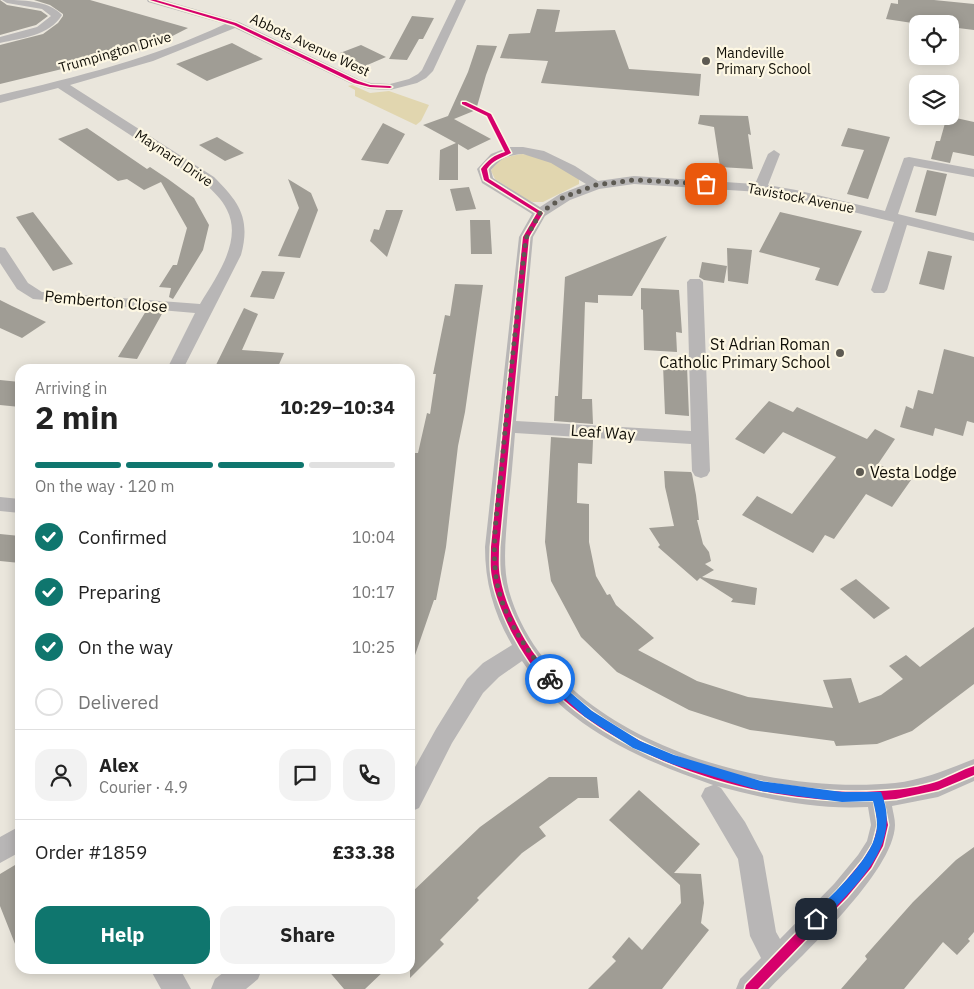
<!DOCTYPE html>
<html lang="en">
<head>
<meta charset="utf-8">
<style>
  :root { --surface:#fff; --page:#f2f2f2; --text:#222; --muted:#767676; --line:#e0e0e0; --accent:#0f766e }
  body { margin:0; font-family:"IBM Plex Sans",sans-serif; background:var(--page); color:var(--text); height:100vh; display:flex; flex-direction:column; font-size:19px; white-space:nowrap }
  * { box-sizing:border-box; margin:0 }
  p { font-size:16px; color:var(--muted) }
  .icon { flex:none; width:28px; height:28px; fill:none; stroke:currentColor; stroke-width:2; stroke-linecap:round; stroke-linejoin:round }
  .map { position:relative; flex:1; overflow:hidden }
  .details { position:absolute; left:15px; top:364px; width:400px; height:610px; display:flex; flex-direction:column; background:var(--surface); border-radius:15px; box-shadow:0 2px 12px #0003 }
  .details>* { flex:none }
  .controls { position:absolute; left:909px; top:15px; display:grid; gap:10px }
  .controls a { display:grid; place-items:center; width:50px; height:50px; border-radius:10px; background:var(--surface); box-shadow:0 2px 12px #0003; font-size:25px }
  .pin { position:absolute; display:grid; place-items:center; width:42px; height:42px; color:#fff; margin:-21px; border-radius:10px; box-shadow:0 2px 8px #0006 }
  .courier { position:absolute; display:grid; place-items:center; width:50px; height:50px; margin:-25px; border:4px solid #1a73e8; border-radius:50%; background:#fff; color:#222; box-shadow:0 1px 6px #0007 }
  .summary em { font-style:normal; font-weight:700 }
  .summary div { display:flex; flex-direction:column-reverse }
  .summary { display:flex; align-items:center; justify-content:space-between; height:85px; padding:0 20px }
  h1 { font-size:32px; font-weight:700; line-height:38px }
  .bar { display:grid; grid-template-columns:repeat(4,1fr); gap:8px 5px; align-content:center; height:60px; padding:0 20px }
  .bar i { height:6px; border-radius:4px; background:var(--line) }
  .bar .current { background:var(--accent) }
  .bar p { grid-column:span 4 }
  .line { display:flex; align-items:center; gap:12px; padding:0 20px; border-top:1px solid var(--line) }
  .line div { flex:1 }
  .round { display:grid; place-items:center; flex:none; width:52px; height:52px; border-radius:15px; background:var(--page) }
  ol { padding:0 20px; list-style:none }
  li { display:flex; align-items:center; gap:15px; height:55px }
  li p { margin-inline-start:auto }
  li .icon { padding:5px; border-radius:50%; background:var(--accent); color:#fff; stroke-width:4 }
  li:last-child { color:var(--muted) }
  li i { width:28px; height:28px; border:2px solid var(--line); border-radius:50% }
  .action { display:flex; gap:10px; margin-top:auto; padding:10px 20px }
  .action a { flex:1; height:58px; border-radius:15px; background:var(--accent); color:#fff; font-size:20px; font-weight:700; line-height:58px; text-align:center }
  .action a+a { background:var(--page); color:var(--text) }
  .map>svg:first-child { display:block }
</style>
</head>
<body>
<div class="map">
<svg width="974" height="989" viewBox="0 0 974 989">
  <rect width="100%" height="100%" fill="#eae6dc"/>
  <path fill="#e1d6af" d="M 352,85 L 370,93 L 389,91 L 429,105 L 421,121 L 416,125 L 355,96 L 355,90 L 348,86 Z
    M 522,154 L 543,157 L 579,179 L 579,184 L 543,202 L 533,202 L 527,200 L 495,179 L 491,171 C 497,158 510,156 522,154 Z"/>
  <path fill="#a09d95" d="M 0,0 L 7,5 L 41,11 L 48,16 L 36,25 L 0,35 Z
    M 34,0 L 90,0 L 188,28 L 149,48 L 0,84 L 0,45 L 43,34 L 58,23 L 63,16 L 63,14 L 50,5 Z
    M 898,0 L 934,0 L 974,4 L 974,30 L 950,27 L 950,24 L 919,24 L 886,19 L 891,3 L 898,4 Z
    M 537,9 L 560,10 L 555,32 L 615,30 L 629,69 L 701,74 L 699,96 L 541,83 L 548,61 L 500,58 L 509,34 L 530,33 Z
    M 412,16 L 434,18 L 423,39 L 419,39 L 407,60 L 389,59 Z
    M 232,43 L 263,59 L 207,81 L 176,64 Z
    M 361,45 L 386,57 L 365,66 L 340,53 Z
    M 477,45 L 497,46 L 486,75 L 476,110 L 454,119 L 491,139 L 468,150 L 458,144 L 458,180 L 439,180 L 440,150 L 456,143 L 423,125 L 448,116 L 468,72 Z
    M 700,115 L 748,116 L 751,135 L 748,134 L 753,169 L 720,167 L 714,127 L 698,124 Z
    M 947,116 L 974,122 L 974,156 L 953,152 L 950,163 L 931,159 L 936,141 L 940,141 Z
    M 383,123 L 405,134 L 388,164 L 361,160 Z
    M 87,128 L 147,169 L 150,167 L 168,179 L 194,198 L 209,225 L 203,250 L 173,299 L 169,297 L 171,288 L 159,287 L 173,265 L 177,265 L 187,228 L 161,182 L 144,190 L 127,179 L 118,181 L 58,139 Z
    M 848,128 L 890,137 L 868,199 L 847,194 L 864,150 L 841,146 Z
    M 217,137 L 244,153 L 225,161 L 199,145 Z
    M 927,170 L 947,174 L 936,216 L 915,212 Z
    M 288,179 L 311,193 L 318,210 L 300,258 L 278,256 L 299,208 Z
    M 469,187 L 476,209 L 456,211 L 450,189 Z
    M 386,210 L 403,210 L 387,257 L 370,241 L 374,229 L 379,230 Z
    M 33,212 L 73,264 L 53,271 L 16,217 Z
    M 780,212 L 862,231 L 838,286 L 815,280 L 820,268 L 759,252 Z
    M 470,220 L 490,220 L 492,254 L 471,254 Z
    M 667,236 L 632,296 L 598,295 L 598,303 L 585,302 L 582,399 L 592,399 L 593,424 L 554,421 L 555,396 L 558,396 L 565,277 Z
    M 727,248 L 752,250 L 748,284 L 728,281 Z
    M 928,251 L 952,256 L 944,290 L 919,284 Z
    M 702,262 L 727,266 L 724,283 L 704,280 L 699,277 Z
    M 262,271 L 285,272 L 274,299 L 250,297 Z
    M 455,284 L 483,285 L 465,412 L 458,446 L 446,547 L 436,600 L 434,600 L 413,661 L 410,660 L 410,453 L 418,453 L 427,413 L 430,414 L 436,374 L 433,374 L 445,315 L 450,316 Z
    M 641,288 L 679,290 L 682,333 L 676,332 L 677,352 L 644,350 L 643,310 L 641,309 Z
    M 0,300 L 12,306 L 46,322 L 22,338 L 0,328 Z
    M 244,308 L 258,314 L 242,350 L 284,353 L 277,369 L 214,369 Z
    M 146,311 L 163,312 L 137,359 L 118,357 Z
    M 944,349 L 974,357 L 974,423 L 967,421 L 963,436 L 935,428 L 933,436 L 900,427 L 906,406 L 913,409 L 918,390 L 933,394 Z
    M 663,365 L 687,366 L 689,416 L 665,414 Z
    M 0,380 L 20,382 L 20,407 L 0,405 Z
    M 769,401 L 793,412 L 797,407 L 867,439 L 875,429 L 895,439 L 878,464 L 911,480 L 892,507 L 866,494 L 834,539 L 825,535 L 813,553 L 742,515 L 757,496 L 792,514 L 836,457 L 783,432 L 764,454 L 735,439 Z
    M 551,437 L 593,440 L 592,464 L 578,463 L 577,503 L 589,504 L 589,542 L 596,576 L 607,595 L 610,594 L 616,605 L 654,638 L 638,650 L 697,681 L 748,697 L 833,708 L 823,680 L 851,678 L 859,703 L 881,695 L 903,679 L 889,666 L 906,655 L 920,667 L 974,627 L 974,684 L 912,731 L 877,744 L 836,746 L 834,741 L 750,730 L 689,710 L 617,672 L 581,637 L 551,581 L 545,542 Z
    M 664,471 L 691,472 L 692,474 L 696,495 L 699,520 L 697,520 L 703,544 L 709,552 L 711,561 L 705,564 L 714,570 L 702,577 L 757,588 L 755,605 L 731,602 L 733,599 L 700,578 L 697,581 L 658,547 L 660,545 L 649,528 L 674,526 L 665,487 Z
    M 0,534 L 20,536 L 20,563 L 0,561 Z
    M 856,579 L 890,608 L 874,619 L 840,589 Z
    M 549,777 L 597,777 L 599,798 L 578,798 L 539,827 L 546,836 L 522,853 L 477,898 L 479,900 L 440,940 L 444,944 L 410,978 L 410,894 L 480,827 Z
    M 639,790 L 700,844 L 674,873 L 701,874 L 704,903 L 701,923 L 709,930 L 662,989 L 588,989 L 616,961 L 612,957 L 629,937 L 642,950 L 681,903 L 680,885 L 609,820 Z
    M 974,847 L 974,932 L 968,939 L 970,941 L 957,955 L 943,942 L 904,989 L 841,989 L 867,959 L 865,956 L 913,902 L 956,860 Z
    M 20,862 L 20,954 L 19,954 L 0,906 L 0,874 Z
    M 327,969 L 386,969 L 365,989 L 344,989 Z"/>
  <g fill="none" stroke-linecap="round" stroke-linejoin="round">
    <path fill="#b8b6b6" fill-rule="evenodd" d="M 2,0 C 22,0 48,0 62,15 C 49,36 22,38 0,43 L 0,37 L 37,27 L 51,16 L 42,9 L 7,3 Z
      M 147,0 L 163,0 L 239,22 L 360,80 L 371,83 L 390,84 L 409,79 L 418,74 L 422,70 L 456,0 L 466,0 L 433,71 L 426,78 L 417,83 L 390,90 L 370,89 L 352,84 L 235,28 L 153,61 L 70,85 L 214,177 C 239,202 251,218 241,255 L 183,369 L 167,369 L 195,313 L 33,299 L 17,289 L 0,263 L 0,247 L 5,248 L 28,283 L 42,292 L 200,304 C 216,277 243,241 227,210 C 222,199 213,191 204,183 L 58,88 L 0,103 L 0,95 C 77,77 153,58 225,24 L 148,2 Z
      M 509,147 L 523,147 L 544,151 L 575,166 L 598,181 L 634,176 L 755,184 L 768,154 L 774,150 L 780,154 L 768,185 L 796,190 L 885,211 L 904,158 L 909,157 L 974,169 L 974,177 L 914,166 L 898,214 L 974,233 L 974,241 L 907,225 L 887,290 L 884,293 L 874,293 L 871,290 L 894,222 L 796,198 L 760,192 L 634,184 L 599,189 L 570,200 L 545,216 L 533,237 L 516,421 L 691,431 L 687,282 L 690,279 L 700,279 L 703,282 L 710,471 L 707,476 L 701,478 L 695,476 L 692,471 L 691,444 L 515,433 C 513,458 511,483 508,508 C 506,536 502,564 509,591 C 551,738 760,796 895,783 C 923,780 948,769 974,759 L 974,781 L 938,797 L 892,806 C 893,812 895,819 895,825 C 894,872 802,955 769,989 L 736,989 L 740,979 L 761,958 L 750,936 L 738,859 L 701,796 L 705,788 L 713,785 C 639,759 567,728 522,661 L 499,677 L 483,693 L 452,743 L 419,808 L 410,812 L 410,776 L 436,729 L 467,679 L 483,663 L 512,645 C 494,614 485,583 485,547 L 519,237 L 532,214 L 482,183 L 477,169 L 491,154 ZM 523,154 L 551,163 L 586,184 L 560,194 L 540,207 L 493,178 L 491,170 C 501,158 508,155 523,154 ZM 717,786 C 766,799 816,810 868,807 L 871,825 L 867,841 L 858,855 L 834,884 L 780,939 L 776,932 L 763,856 L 745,822 L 721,788 Z
      M 0,497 L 20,499 L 20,513 L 0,511 Z
      M 20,826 L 20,852 L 0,863 L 0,837 Z
      M 150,969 L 180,969 L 191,989 L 161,989 Z
      M 228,969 L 262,969 L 258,979 L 246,989 L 211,989 L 215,979 Z"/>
    <g stroke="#fdf7e3" stroke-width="3">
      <path id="cycleway" d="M 150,0 L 156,0 L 236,23 L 358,81 L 370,85 L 390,86 L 392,87 L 390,88 L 370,87 L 354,83 L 234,25 Z
        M 462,102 L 466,102 L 491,114 L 511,153 C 501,158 493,160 487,169 L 489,179 L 543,213 L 529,237 L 499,547 C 499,557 498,567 500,577 C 504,600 514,621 525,640 C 593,753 770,802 895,790 C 907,789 928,785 939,781 C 951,776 962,770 974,766 L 974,775 L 938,790 L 896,799 L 883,800 L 888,825 L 883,846 L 871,868 L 847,897 L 758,989 L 745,989 L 746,985 L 839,889 L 863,860 L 873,844 L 878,825 L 874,800 C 768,806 629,765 552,689 C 535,672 522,652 511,631 C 503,614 495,596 492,577 C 490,567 491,557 491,547 L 523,237 L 537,213 L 484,180 L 481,169 C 488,160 494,155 505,152 L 487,116 L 462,104 Z"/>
    </g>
    <use href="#cycleway" fill="#d6006c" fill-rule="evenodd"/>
  </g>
  <path fill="#1a73e8" d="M 550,675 L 592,711 L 640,741 L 674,755 L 761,781 L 842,792 L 881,792 C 904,846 853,888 820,923 L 816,925 L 812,923 L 811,919 L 812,915 C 832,894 878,855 877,824 C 877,817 875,809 873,801 L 842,802 L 761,791 L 672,764 L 633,748 L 585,717 L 547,682 L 545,679 Z"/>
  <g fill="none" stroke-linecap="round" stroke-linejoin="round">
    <path stroke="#5d5a52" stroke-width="5" stroke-dasharray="0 9" d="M 550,679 C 527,650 501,615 496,577 C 491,540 499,500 502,463 C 509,388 517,313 526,238 L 540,213 L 564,197 L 596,185 L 634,180 L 706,184"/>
  </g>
  <g fill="#5d5a52" stroke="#fdf7e3" stroke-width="2">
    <circle cx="706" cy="61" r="5"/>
    <circle cx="840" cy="353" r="5"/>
    <circle cx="860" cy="472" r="5"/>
  </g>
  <g text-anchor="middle" stroke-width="4.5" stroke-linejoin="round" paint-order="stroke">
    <g font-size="14" fill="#110f08" stroke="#fdf7e3">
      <text transform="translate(310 45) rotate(25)" y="5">Abbots Avenue West</text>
      <text transform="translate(115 52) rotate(-16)" y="5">Trumpington Drive</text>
      <text transform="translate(174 158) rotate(34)" y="5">Maynard Drive</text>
      <text transform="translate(801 198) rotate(11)" y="5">Tavistock Avenue</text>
    </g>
    <g font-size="14" fill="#110f08" stroke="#fdf7e3" text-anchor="start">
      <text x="716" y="58">Mandeville<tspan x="716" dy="16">Primary School</tspan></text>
    </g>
    <g font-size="16" fill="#110f08" stroke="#fdf7e3">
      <text transform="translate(106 301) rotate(5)" y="6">Pemberton Close</text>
      <text transform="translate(603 432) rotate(4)" y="6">Leaf Way</text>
    </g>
    <g font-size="16" fill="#110f08" stroke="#fdf7e3" text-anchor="end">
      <text x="830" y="350">St Adrian Roman<tspan x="830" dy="18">Catholic Primary School</tspan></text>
      <text x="870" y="478" text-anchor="start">Vesta Lodge</text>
    </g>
  </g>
</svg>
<div class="controls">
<a><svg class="icon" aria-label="locate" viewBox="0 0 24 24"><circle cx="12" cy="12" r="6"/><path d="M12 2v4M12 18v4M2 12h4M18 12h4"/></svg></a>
<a><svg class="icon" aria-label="layers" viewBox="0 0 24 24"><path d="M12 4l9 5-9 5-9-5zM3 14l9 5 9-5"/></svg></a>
</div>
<div class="pin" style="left:706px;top:184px;background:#ea580c"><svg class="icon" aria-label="bag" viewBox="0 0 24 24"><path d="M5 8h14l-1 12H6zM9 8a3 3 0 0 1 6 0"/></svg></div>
<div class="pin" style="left:816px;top:919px;background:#1f2937"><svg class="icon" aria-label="home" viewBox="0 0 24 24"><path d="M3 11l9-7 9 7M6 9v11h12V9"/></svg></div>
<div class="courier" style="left:550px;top:679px"><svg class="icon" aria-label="bike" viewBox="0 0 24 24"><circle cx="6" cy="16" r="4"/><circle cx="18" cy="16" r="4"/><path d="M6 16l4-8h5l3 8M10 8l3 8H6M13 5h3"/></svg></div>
<section class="details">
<div class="summary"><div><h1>2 min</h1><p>Arriving in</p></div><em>10:29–10:34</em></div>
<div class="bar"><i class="current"></i><i class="current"></i><i class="current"></i><i></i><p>On the way · 120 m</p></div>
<ol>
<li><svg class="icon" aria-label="check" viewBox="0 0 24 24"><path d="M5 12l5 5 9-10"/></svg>Confirmed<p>10:04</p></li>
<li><svg class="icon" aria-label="check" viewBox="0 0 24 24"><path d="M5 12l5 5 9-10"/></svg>Preparing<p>10:17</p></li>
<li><svg class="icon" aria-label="check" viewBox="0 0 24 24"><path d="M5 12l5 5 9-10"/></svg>On the way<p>10:25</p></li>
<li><i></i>Delivered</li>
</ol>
<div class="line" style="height:90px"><a class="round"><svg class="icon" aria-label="person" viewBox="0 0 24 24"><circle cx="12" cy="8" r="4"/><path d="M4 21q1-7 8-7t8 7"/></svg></a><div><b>Alex</b><p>Courier · 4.9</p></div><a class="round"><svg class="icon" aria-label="chat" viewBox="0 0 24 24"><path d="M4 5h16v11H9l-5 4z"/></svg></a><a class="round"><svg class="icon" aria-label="phone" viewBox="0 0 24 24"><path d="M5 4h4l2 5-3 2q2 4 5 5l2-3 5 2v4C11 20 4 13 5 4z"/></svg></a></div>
<div class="line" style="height:65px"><div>Order #1859</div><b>£33.38</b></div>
<div class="action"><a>Help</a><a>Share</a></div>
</section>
</div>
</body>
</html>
